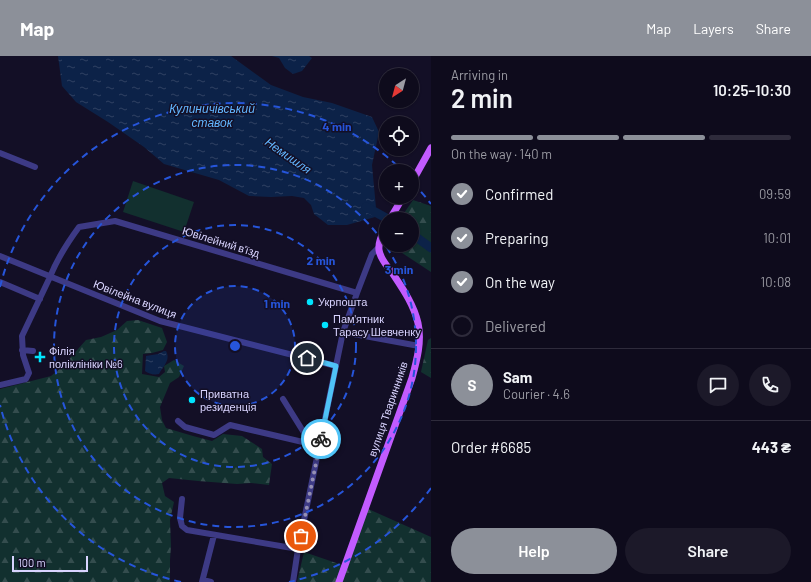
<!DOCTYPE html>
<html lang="en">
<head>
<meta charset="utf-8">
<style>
  :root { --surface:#0e0b1c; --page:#1c1929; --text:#f1f3f6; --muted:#9b9ba3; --line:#2e2b3b; --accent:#8c9099 }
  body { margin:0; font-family:Barlow,sans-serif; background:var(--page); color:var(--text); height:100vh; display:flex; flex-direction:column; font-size:15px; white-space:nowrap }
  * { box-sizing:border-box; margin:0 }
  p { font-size:13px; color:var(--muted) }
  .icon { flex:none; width:22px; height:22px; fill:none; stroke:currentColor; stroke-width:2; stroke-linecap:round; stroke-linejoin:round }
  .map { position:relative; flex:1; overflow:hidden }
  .details { display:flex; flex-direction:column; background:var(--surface); width:380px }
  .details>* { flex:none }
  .needle { width:26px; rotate:216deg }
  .fabs { position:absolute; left:379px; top:12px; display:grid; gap:8px }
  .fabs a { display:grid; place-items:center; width:40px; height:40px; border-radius:50%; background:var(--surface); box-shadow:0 1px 3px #0004,0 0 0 1px var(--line); font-size:20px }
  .scale { position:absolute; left:12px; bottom:10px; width:76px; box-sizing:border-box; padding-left:4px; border:2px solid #d9d4ff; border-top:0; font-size:11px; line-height:14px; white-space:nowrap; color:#d9d4ff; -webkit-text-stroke:3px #130f26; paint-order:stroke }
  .pin { position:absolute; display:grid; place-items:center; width:34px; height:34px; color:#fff; margin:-17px; border:2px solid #fff; border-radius:50%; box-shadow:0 1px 4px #0007 }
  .courier { position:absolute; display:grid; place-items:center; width:40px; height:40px; margin:-20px; border:3px solid #4fc3f7; border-radius:50%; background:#fff; color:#222; box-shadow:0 1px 5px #0007 }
  .summary em { font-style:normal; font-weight:600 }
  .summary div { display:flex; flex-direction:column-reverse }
  .summary { display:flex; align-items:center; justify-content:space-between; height:68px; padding:0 20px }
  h1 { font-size:26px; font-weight:600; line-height:30px }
  .bar { display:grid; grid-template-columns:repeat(4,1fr); gap:6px 4px; align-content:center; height:48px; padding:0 20px }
  .bar i { height:5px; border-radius:3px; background:var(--line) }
  .bar .on { background:var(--accent) }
  .bar p { grid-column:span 4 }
  .line { display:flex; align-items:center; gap:10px; padding:0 20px; border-top:1px solid var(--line) }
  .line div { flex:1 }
  .round { display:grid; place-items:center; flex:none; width:42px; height:42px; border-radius:21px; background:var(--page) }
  ol { padding:0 20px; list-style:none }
  li { display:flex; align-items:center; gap:12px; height:44px }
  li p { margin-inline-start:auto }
  li .icon { padding:4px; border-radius:50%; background:var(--accent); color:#fff; stroke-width:4 }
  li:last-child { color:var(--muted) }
  li i { width:22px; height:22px; border:2px solid var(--line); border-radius:50% }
  .action { display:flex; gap:8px; margin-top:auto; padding:8px 20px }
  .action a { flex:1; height:46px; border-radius:24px; background:var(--accent); color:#fff; font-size:16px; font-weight:600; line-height:46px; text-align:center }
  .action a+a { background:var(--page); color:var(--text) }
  header { display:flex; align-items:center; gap:24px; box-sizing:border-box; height:56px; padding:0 20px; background:var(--accent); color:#fff }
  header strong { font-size:19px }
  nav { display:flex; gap:22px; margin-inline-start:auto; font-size:14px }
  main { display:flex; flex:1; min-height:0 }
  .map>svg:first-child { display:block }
</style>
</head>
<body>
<header>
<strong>Map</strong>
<nav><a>Map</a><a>Layers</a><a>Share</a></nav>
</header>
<main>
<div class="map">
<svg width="431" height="526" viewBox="0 0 431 526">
  <defs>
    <pattern id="forest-firs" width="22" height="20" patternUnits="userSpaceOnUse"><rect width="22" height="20" fill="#12302f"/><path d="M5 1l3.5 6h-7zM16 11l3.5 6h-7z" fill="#344d4e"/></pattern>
    <pattern id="water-ripples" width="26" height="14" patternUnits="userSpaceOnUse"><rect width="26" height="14" fill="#0c2248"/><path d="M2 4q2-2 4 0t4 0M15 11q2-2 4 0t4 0" fill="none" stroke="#2f4163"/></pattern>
  </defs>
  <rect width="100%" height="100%" fill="#130f26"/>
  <path fill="url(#forest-firs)" d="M 413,144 L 431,150 L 431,216 L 390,189 L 412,189 L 412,163 L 400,163 Z
    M 138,264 L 162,272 L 167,286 L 163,294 L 152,297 L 143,298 L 142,318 L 159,321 L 165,316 L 164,310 L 174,304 L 184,310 L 179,321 L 170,327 L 160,351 L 162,364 L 166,372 L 193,380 L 212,385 L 223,378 L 242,380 L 262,393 L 263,401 L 272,408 L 269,429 L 251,427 L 237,428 L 198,425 L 169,422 L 162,427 L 165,440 L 174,446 L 170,464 L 171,490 L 170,504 L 170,526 L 0,526 L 0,333 L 51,320 L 62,311 L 86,284 L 101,281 L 117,274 L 127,265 Z
    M 431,282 L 431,322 L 421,316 L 428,284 Z
    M 366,452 L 431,481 L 431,526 L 297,526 L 304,496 L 345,510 Z"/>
  <path fill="#12302f" d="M 133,125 L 194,146 L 184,176 L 123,156 Z"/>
  <path fill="url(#water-ripples)" d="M 58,0 L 231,0 L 271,29 L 303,41 L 332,47 L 372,61 L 379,76 L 372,109 L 376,152 L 375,161 L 347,169 L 328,169 L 314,158 L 311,149 L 304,142 L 292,140 L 271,141 L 249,140 L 219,124 L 164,108 L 144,91 L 108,66 L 76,46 L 62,30 Z
    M 272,0 L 309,0 L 312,2 L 302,15 L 293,18 L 285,12 L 279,2 Z
    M 164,295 L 166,295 C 171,304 163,310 159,318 C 154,319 149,318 145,315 L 146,300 L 158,298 Z"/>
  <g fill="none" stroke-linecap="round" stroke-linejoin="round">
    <path stroke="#0c2248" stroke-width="9" d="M 366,151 L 388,163
      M 412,178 L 431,192"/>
    <path stroke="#3d3a85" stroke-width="6" d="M 0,97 L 35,111
      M 0,200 L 160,265 L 336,310
      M 0,226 L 40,243
      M 343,276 L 419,290
      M 22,294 L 33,295
      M 0,329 L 26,323 L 29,317 L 23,299 L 22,280 L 50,221 C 57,203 68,186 79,171 L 115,165 L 357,237
      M 283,343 L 311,388
      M 178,365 L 185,371 L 214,379 L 230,369 L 320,390
      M 182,443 L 180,462 L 182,470 L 187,474 L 298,493
      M 203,524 L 211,526
      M 202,526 L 214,479
      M 293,526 L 298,493 L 343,276 L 357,237 L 372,198 L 379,191"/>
    <path stroke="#c25bff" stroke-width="7" d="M 412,126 L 431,92
      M 390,163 L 403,141
      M 339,526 L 412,322 C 417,304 422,285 418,267 C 414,249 403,233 393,218 C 388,211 380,203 379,194 C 378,186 382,178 386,171"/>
  </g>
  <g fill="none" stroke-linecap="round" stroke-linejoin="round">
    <path stroke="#948fb3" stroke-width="4" stroke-dasharray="0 7.2" d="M 301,480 L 321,383"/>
    <path stroke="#4fc3f7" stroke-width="5" d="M 307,302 L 336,310 L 321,383"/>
  </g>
  <circle cx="235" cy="290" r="60" fill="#2655da" fill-opacity=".12"/>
  <g fill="none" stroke="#2655da" stroke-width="2" stroke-dasharray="7 5">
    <circle cx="235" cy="290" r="60"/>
    <circle cx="235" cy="290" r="121"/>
    <circle cx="235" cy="290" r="181"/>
    <path d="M431 432A242 242 0 0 1 289 526M181 526A242 242 0 0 1 0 349M0 231A242 242 0 0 1 402 114M413 127A242 242 0 0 1 431 148"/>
  </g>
  <g fill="#00e5ff" stroke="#130f26" stroke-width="1.5">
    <circle cx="310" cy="246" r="4"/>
    <circle cx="325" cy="269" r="4"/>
    <path d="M38 295h4v4h4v4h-4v4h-4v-4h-4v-4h4z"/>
    <circle cx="192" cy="344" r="4"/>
  </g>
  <g text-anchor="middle" stroke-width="3" stroke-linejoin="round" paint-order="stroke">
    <g font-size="11" fill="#d9d4ff" stroke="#130f26">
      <text transform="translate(221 186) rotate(17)" y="4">Ювілейний в'їзд</text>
      <text transform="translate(135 243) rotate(21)" y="4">Ювілейна вулиця</text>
      <text transform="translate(388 353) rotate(-71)" y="4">вулиця Тваринників</text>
    </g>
    <g font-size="11" fill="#d9d4ff" stroke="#130f26" text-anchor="start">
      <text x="318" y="250">Укрпошта</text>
      <text x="333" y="267">Пам'ятник<tspan x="333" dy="13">Тарасу Шевченку</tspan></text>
      <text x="49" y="299">Філія<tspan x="49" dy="13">поліклініки №6</tspan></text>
      <text x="200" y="342">Приватна<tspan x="200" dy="13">резиденція</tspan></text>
    </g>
    <g font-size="12" font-style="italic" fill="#62b6ff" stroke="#130f26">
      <text x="212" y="57">Кулиничівський<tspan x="212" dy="14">ставок</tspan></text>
      <text transform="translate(288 100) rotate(35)" y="4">Немишля</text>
    </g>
  </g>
  <circle cx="235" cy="290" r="6" fill="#2655da" stroke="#130f26" stroke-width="2"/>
  <g font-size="12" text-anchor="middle" font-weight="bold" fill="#2655da" stroke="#130f26" stroke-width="3" stroke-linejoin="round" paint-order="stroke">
    <text x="337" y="75">4 min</text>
    <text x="321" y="209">2 min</text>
    <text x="399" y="218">3 min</text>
    <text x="277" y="252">1 min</text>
  </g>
</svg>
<div class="fabs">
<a><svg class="needle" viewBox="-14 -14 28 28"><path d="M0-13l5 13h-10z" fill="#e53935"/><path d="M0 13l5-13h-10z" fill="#9b9ba3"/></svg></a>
<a><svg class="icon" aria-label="locate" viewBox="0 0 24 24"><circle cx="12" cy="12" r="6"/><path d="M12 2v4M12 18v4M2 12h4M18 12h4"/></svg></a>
<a>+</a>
<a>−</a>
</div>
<div class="scale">100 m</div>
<div class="pin" style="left:301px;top:480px;background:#ea580c"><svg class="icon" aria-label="bag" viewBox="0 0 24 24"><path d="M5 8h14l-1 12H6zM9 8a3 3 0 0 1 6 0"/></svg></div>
<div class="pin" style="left:307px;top:302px;background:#1f2937"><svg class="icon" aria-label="home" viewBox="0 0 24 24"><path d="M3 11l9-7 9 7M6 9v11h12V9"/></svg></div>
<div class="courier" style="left:321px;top:383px"><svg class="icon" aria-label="bike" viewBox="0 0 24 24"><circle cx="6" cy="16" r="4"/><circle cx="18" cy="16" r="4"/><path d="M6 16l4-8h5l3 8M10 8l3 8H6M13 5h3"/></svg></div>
</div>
<section class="details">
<div class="summary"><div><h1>2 min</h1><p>Arriving in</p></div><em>10:25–10:30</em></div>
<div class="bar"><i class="on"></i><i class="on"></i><i class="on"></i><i></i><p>On the way · 140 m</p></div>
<ol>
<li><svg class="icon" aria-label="check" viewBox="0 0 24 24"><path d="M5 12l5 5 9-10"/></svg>Confirmed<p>09:59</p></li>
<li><svg class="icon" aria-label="check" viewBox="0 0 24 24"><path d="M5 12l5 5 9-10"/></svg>Preparing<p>10:01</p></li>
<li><svg class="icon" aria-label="check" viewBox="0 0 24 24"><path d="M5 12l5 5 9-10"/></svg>On the way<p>10:08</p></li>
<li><i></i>Delivered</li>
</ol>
<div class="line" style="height:72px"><b class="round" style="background:var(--accent);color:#fff">S</b><div><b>Sam</b><p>Courier · 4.6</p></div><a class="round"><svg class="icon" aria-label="chat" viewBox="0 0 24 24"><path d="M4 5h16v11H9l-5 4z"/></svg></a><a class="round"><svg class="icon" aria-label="phone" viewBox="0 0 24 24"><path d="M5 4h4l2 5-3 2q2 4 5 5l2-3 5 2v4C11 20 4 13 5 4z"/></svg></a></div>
<div class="line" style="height:52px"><div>Order #6685</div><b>443 ₴</b></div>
<div class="action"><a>Help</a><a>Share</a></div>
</section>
</main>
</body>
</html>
